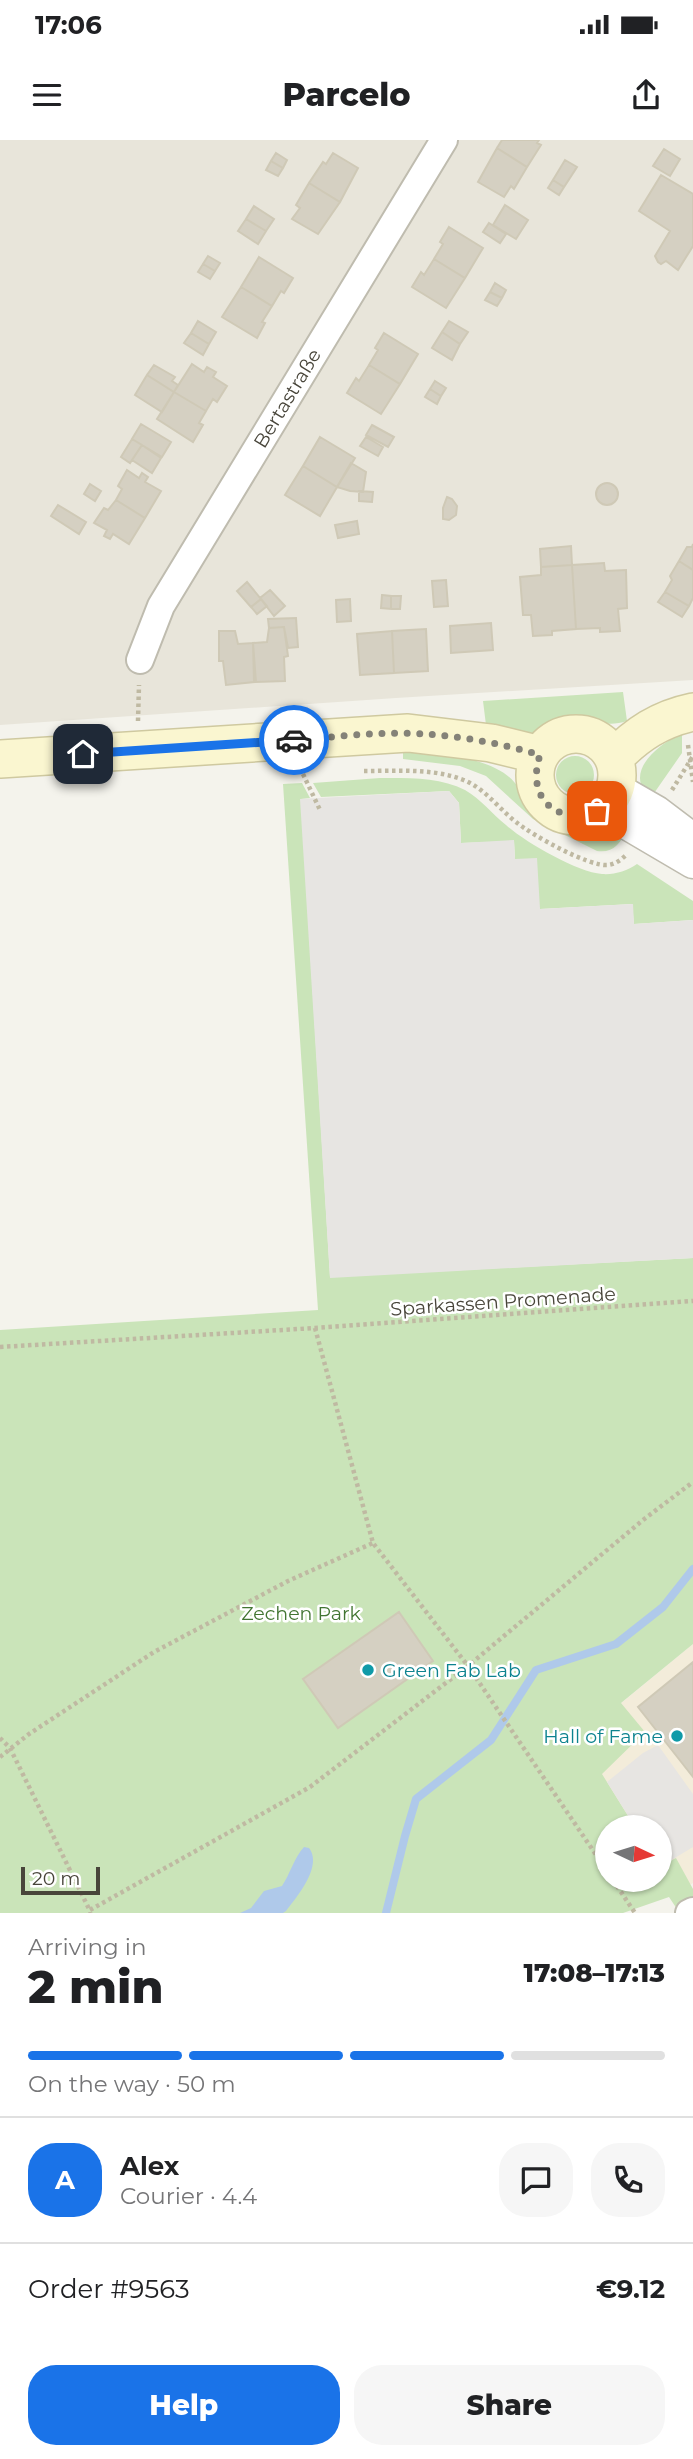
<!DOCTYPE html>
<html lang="en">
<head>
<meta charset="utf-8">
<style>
  :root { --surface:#fff; --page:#f6f6f6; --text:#202124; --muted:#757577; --line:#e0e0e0; --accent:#1a73e8 }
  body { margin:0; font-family:Montserrat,sans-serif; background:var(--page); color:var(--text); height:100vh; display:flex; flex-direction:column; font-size:26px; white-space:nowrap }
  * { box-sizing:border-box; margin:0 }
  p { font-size:23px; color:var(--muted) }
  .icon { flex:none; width:38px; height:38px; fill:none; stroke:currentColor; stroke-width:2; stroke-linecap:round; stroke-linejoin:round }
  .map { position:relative; height:1773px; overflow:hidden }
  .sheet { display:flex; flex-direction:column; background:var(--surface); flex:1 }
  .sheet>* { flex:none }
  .needle { width:46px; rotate:94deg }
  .tools { position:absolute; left:595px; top:1675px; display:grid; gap:14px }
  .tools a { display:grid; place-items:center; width:77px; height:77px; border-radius:50%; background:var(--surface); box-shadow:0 2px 5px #0004; font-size:35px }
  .scale { position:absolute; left:21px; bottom:18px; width:79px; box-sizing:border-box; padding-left:7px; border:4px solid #48453a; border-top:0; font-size:19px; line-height:24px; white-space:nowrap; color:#48453a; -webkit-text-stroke:5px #fff; paint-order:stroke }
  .pin { position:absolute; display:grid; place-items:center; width:60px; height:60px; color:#fff; margin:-30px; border-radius:14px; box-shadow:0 4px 10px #0006 }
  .courier { position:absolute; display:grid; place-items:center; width:70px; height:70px; margin:-35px; border:5px solid #1a73e8; border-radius:50%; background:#fff; color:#222; box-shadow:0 2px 9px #0007 }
  .headline em { font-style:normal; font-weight:800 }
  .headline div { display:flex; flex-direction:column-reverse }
  .headline { display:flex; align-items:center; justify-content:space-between; height:119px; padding:0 28px }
  h1 { font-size:46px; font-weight:800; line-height:52px }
  .bar { display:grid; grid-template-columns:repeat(4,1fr); gap:10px 7px; align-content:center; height:84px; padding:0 28px }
  .bar i { height:9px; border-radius:5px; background:var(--line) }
  .bar .selected { background:var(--accent) }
  .bar p { grid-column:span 4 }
  .line { display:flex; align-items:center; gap:18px; padding:0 28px; border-top:2px solid var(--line) }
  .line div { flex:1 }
  .round { display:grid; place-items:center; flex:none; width:74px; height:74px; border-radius:28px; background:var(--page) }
  .cta { display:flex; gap:14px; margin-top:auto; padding:14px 28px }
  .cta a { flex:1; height:80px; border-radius:28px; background:var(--accent); color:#fff; font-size:28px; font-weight:800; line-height:80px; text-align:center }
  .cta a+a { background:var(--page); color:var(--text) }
  .status { display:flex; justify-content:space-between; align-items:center; height:49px; padding:0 35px; background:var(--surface); direction:ltr }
  .status svg { height:19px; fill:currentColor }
  header { display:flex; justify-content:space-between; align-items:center; height:91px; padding:0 28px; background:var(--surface); font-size:32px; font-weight:800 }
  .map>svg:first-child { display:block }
</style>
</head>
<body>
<div class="status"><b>17:06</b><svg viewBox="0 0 49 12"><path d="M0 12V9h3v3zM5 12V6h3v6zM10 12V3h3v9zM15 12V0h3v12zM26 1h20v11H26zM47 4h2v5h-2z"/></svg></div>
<header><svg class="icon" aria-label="menu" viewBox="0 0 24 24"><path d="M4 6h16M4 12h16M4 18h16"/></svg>Parcelo<svg class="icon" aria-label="share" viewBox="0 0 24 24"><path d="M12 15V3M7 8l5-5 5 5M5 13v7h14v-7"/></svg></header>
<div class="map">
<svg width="693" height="1773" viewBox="0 0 693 1773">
  <rect width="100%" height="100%" fill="#f4f3ec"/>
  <path fill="#e8e5da" d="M 0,0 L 693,0 L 693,540 L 396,558 L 0,585 Z"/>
  <path fill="#f3ecda" d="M 693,1504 L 693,1743 L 669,1757 L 660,1740 L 660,1687 L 626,1687 L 574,1602 Z"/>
  <path fill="#cae4b9" d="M 623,552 L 627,581 C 607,588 592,579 572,580 C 558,581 548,589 535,593 C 521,597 500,588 486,585 L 483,561 Z
    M 682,593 L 682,613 L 650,659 C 645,652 640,646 640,638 C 640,618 666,601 682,593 Z
    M 403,612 C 435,613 493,616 515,643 C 529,659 531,677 553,687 C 570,695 583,689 600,688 C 609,687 619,690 627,691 C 619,704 614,713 597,711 L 533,679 L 486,636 L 460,626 L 403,619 Z
    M556 635a19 19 0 1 1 38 0a19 19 0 1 1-38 0Z
    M 380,638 C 408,638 440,637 465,650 C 481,659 492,674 506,685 C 525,702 577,732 602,734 C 614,735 627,731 637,724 L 693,761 L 693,780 L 634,784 L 632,764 L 540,769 L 515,719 L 514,701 L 461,703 L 459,663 L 449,651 L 321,657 L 313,643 Z
    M 302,643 L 310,658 L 301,659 L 330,1137 L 693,1118 L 693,1504 L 621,1563 L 645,1592 L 602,1634 L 635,1687 L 607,1687 L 607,1740 L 660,1740 L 660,1726 L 676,1718 L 693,1749 L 693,1759 L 677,1769 L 669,1757 L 623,1773 L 0,1773 L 0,1190 L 318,1170 L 283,644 Z"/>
  <path fill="#e7e5e2" d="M 449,651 L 459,663 L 461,703 L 514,700 L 515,719 L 537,718 L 540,769 L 633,764 L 634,784 L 693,780 L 693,1118 L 330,1138 L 300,659 Z
    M 658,1605 L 693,1654 L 693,1707 L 660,1727 L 660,1687 L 635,1687 L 607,1642 L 643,1613 Z"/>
  <path fill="#afc9ea" d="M 304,1707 L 309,1708 C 323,1726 297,1757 286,1771 L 283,1773 L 240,1773 L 251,1768 L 264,1751 L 282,1746 C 290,1734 294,1718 304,1707 Z"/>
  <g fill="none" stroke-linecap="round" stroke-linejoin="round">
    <path stroke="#afc9ea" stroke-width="8" d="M 386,1773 L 405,1696 L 416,1659 L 491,1600 L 536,1530 L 616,1504 L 663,1467 L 693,1429"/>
  </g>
  <path fill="#d5d0c2" stroke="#cfc9b6" stroke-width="2" d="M 502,0 L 539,0 L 537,3 L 541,5 L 527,27 L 497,8 Z
    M 497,8 L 527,27 L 514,49 L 511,46 L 504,57 L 478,42 Z
    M 664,9 L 680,19 L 670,36 L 653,26 Z
    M 276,13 L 287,20 L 283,28 L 271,21 Z
    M 333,13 L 358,28 L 340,62 L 309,43 L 323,22 L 326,24 Z
    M 565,20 L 577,27 L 564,47 L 553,40 Z
    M 271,21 L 283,28 L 278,36 L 266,30 Z
    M 661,35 L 693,54 L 693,106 L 678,130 L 666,121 L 661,124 L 658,122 L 655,116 L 670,91 L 639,71 Z
    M 553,40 L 564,47 L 559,55 L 548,48 Z
    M 309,43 L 340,62 L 318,94 L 292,79 L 300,68 L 296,65 Z
    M 505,65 L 528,80 L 516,99 L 493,85 Z
    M 254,66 L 274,79 L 266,91 L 246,79 Z
    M 246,79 L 266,91 L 258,104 L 238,91 Z
    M 489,83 L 506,94 L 500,103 L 483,92 Z
    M 449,87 L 483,108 L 465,138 L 434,119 L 443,104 L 440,102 Z
    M 208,116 L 220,123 L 215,131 L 203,124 Z
    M 259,117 L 293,138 L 284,153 L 281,151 L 272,166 L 241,147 Z
    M 434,119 L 465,138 L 446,168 L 412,147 L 421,132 L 424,135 Z
    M 203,124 L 215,131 L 210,139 L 198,132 Z
    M 495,143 L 506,150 L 502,158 L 490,152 Z
    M 241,147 L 272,166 L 262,182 L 265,183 L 257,198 L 222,177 Z
    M 490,152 L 502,158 L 497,166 L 485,160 Z
    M 198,181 L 216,192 L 209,204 L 191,193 Z
    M 449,181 L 468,192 L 460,204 L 442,192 Z
    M 442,192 L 460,204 L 452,220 L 432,208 Z
    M 191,193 L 209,204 L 203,215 L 184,203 Z
    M 384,193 L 418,214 L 400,244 L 369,225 L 378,210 L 375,208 Z
    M 192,224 L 204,232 L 207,227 L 216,232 L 213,237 L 227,246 L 217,262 L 213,259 L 206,271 L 174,252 Z
    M 154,225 L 175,237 L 172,241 L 178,245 L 174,252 L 147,235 Z
    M 369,225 L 400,244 L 381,274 L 347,253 L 356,238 L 359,241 Z
    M 147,235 L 174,252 L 162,272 L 135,255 Z
    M 435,241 L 446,248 L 441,256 L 430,249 Z
    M 430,249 L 441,256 L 437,264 L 425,257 Z
    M 174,252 L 206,271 L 199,283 L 203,285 L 193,302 L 157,279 Z
    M 141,284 L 171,302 L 162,317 L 132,299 Z
    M 372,285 L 394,297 L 388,307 L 366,295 Z
    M 320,297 L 355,318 L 337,347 L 303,326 Z
    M 366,297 L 383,307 L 378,316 L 360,306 Z
    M 132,299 L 142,305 L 130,323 L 121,317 Z
    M 142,305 L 161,318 L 152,333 L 132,320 Z
    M 351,323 L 366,332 L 363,352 L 350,351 L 337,347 Z
    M 303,326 L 337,347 L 320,376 L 285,355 Z
    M 127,330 L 139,338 L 142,333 L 148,337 L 145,342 L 161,351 L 145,378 L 116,360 L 122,349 L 118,346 Z
    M596 354a11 11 0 1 1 22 0a11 11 0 1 1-22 0Z
    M 90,344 L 101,351 L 95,361 L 84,354 Z
    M 359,351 L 373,352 L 372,362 L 359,361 Z
    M 447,357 L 452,359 L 457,366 L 456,375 L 449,380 L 443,379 L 443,368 Z
    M 116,360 L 145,378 L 129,404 L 113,394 L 110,399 L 104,396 L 107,390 L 94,383 L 104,368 L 108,370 Z
    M 58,365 L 86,382 L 79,394 L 51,376 Z
    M 357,381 L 359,394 L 338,398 L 335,385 Z
    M 693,404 L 693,430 L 679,421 L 687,407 L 692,407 Z
    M 571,406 L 572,425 L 541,427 L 540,409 Z
    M 679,421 L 693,430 L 693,458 L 689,466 L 665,452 L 672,440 L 670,436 Z
    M 604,423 L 605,431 L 626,430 L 627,468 L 618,469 L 620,491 L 600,492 L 600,488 L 576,489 L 572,425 Z
    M 572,425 L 576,489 L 552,491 L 552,495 L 533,496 L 531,475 L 523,475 L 520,437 L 541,435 L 541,427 Z
    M 446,440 L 448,466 L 434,467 L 432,441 Z
    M 247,442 L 261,459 L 251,467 L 237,451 Z
    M 270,450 L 285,466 L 274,476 L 260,458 Z
    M 665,452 L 689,466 L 682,477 L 658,462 Z
    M 382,455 L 391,456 L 391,469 L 381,468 Z
    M 391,456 L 401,456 L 400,469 L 391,469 Z
    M 261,459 L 267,466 L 257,474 L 251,467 Z
    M 350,459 L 351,481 L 337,482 L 336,460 Z
    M 296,478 L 298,507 L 288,508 L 284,487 L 269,488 L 268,479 Z
    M 491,483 L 493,510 L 451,513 L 450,486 Z
    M 284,487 L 288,516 L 284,517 L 285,541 L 256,542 L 253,503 L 267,502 L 269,488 Z
    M 426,489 L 428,531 L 394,533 L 392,491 Z
    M 219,491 L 235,491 L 238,504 L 253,503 L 254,542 L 226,545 L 223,521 L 219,521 Z
    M 392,491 L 394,533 L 360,535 L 357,494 Z
    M 399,1472 L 433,1521 L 338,1588 L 303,1539 Z
    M 693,1522 L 693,1637 L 638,1567 Z"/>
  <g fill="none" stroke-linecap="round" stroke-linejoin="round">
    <g stroke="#bfbcaf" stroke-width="30">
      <path id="minor" d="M 140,520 L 161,466 L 444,0
        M 689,1773 L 693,1771"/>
    </g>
    <g stroke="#bfbcaf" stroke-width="35">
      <path id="tertiary" d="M 616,649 L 656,672 L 693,700
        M 597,671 L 625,682 L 693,722"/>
    </g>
    <g stroke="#cfc9a0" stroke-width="40">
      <path id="secondary" d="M535 635a41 41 0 1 1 82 0a41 41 0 1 1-82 0Z
        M 614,618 C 637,594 660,579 693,572
        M 0,619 L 408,593 L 491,603 L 540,615"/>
    </g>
    <path stroke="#bfb9a2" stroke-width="4.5" stroke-dasharray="3.5 3.5" stroke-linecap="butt" d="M 138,581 L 139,545
      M 688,605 L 693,642
      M 364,631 C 396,631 430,628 461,639 C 484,647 497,667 516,682 C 532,695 589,727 608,725 C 616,724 622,719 627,714
      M 303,634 L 320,670
      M 672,650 L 693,616
      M 315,1188 L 373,1403 L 468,1526 L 607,1731
      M 0,1207 L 315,1188 L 693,1161
      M 0,1598 L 10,1608 L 91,1773
      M 0,1617 L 29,1594 L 154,1512 L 288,1441 L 373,1403
      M 613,1740 L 635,1773
      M 90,1770 L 310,1647 L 468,1526 L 643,1380 L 693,1342"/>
    <use href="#minor" stroke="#fff" stroke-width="26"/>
    <use href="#tertiary" stroke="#fff" stroke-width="32"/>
    <use href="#secondary" stroke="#faf6d0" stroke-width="37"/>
  </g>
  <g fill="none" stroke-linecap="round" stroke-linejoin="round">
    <path stroke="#848278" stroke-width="7" stroke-dasharray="0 12.6" d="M 294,600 C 336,597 380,591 423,594 C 462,596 503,604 540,615 C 526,657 555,686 597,671"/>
    <path stroke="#1a73e8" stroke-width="9" d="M 83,614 L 294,600"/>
  </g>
  <g fill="#0f9aa8" stroke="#fff" stroke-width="2.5">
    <circle cx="368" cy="1530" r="7"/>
    <circle cx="677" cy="1596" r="7"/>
  </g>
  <g text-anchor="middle" stroke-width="5" stroke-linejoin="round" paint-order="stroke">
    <g font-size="19" fill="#48453a" stroke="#fff">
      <text transform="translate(287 258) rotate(-59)" y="7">Bertastraße</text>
      <text transform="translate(503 1161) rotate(-4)" y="7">Sparkassen Promenade</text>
    </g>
    <g font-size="19" fill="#427532" stroke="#fff">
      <text x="301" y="1480">Zechen Park</text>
    </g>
    <g font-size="19" fill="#0d838f" stroke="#fff" text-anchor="start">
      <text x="382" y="1537">Green Fab Lab</text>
      <text x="663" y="1603" text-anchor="end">Hall of Fame</text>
    </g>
  </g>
</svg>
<div class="tools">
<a><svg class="needle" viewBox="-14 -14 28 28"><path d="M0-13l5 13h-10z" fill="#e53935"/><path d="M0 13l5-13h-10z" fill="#757577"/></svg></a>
</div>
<div class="scale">20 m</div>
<div class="pin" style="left:597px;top:671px;background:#ea580c"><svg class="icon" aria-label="bag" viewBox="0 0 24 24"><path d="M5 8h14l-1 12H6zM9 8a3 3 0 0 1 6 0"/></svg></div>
<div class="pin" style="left:83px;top:614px;background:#1f2937"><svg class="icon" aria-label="home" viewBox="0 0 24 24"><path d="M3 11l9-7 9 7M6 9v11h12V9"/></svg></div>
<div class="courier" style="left:294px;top:600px"><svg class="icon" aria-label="car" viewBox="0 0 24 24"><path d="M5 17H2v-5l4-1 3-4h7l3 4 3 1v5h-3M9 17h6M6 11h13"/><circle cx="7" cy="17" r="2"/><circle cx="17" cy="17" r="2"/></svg></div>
</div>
<section class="sheet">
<div class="headline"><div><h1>2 min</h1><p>Arriving in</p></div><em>17:08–17:13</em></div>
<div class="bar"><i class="selected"></i><i class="selected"></i><i class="selected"></i><i></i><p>On the way · 50 m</p></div>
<div class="line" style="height:126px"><b class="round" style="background:var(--accent);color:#fff">A</b><div><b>Alex</b><p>Courier · 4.4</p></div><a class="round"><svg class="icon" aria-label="chat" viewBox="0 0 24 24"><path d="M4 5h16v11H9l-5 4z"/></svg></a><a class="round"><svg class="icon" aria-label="phone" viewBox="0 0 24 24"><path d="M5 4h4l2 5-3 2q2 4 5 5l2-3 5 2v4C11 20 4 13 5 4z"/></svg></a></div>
<div class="line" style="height:91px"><div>Order #9563</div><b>€9.12</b></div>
<div class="cta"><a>Help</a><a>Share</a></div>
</section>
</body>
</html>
